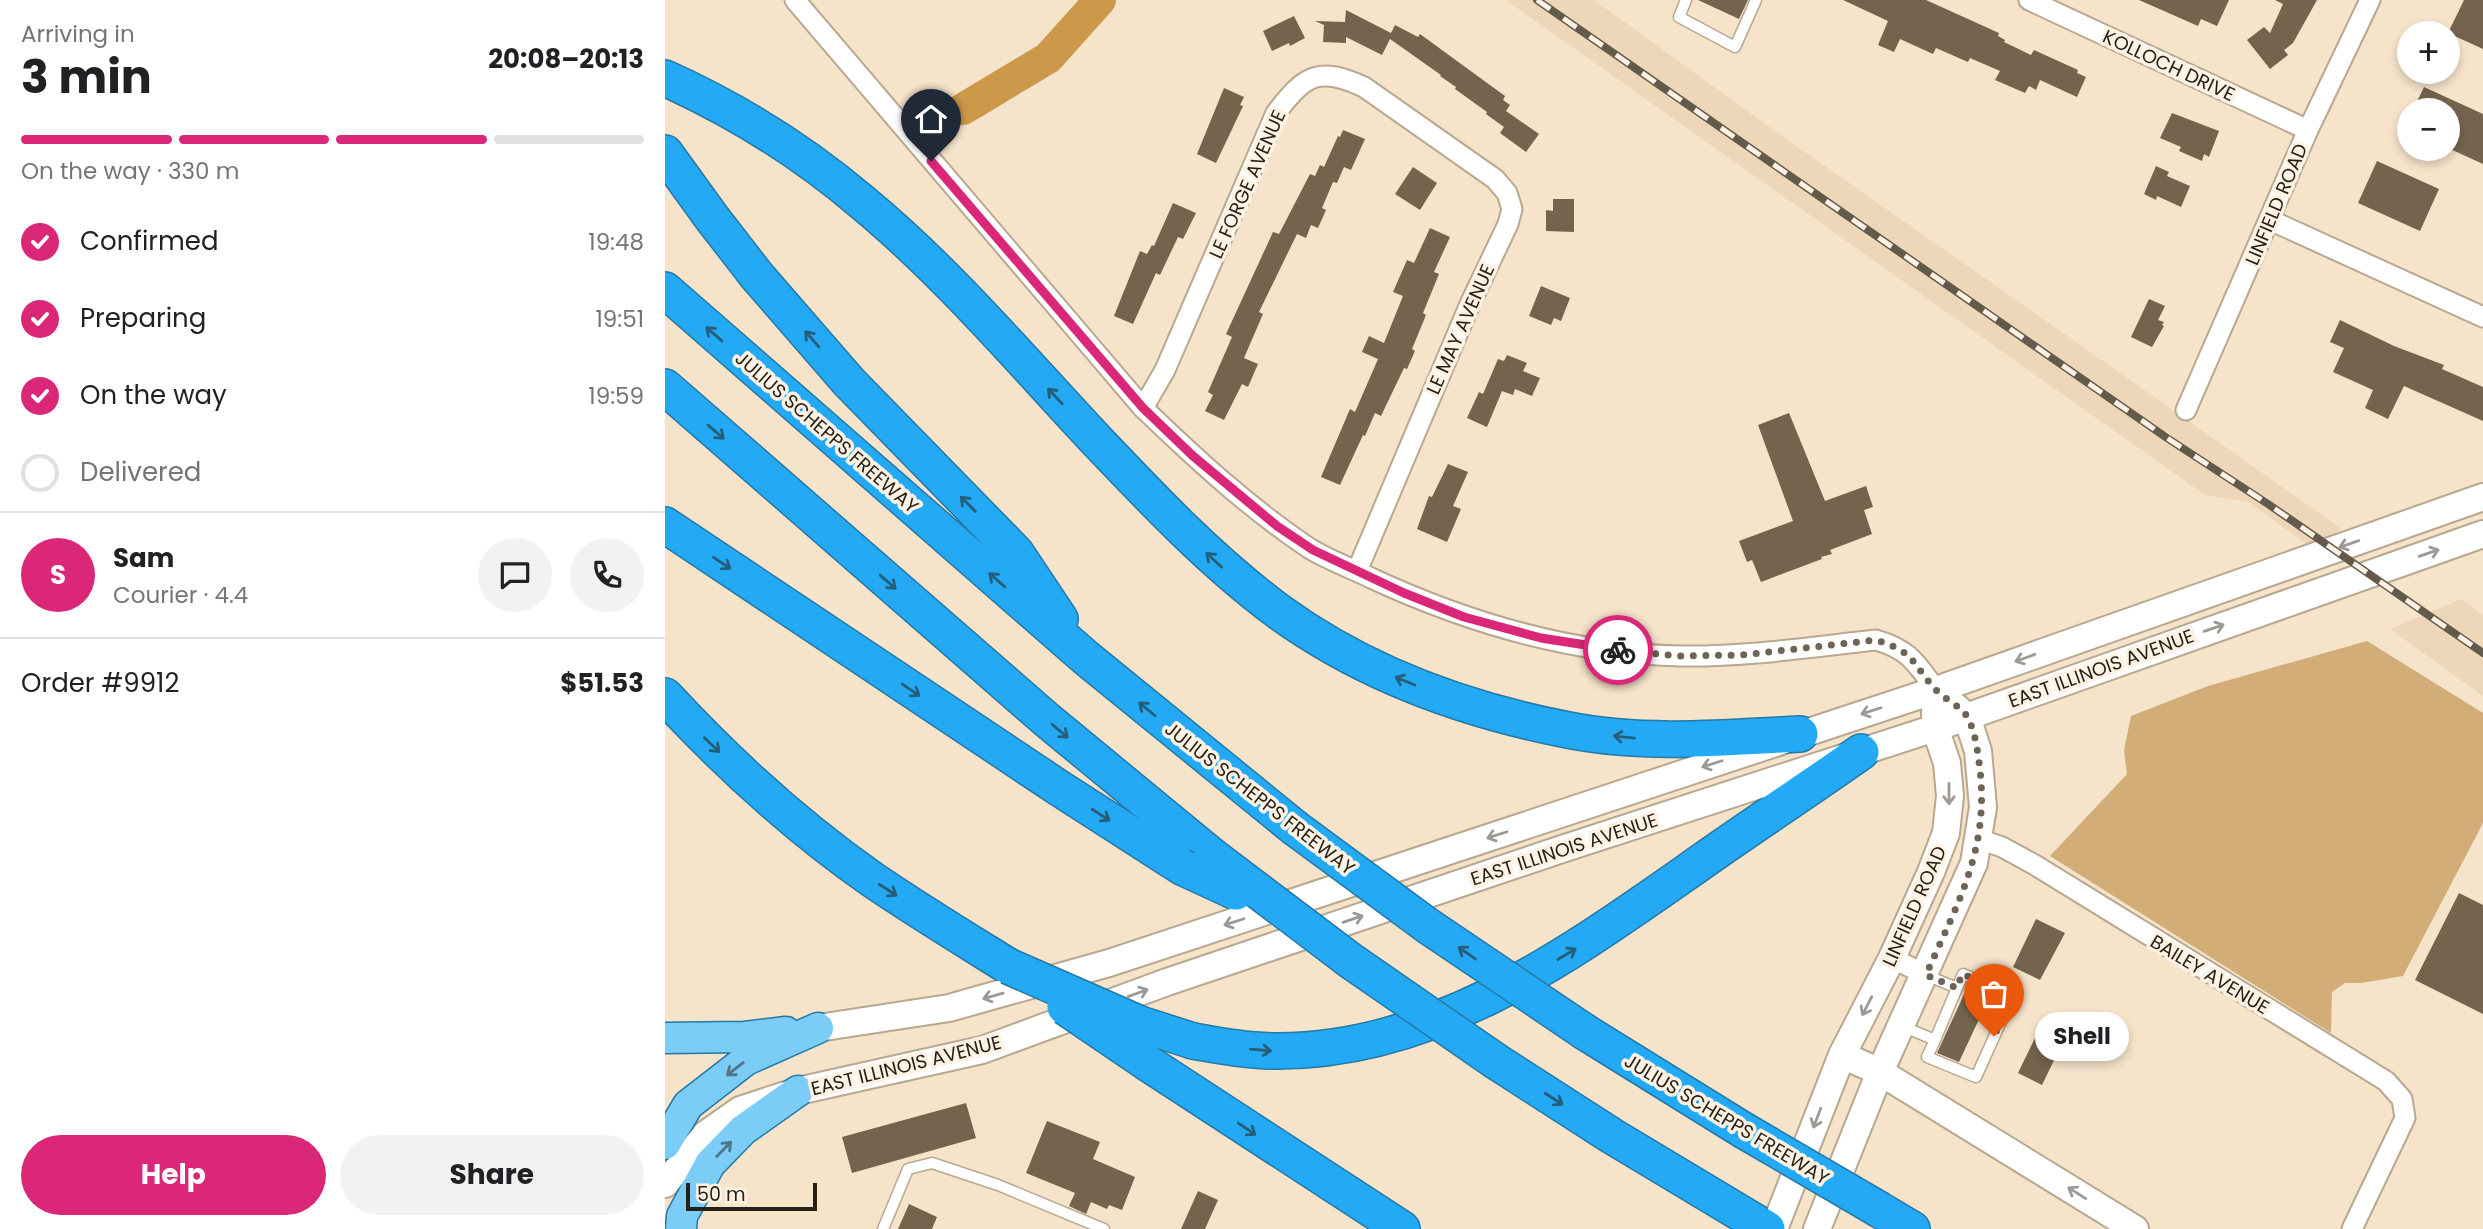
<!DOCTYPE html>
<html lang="en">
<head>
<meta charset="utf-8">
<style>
  :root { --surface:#fff; --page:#f2f2f2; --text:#202124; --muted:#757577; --line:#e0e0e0; --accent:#db2777 }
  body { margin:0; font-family:Poppins,sans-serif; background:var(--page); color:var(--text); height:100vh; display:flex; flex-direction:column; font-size:26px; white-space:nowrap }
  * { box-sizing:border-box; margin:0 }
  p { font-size:23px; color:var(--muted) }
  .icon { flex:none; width:38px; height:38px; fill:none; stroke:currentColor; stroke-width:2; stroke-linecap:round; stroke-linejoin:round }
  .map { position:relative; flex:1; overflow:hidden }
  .side { display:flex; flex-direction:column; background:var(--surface); width:665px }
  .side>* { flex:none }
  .controls { position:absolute; left:1732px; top:21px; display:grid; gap:14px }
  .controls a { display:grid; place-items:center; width:63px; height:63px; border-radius:50%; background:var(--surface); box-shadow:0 4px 10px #0003; font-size:35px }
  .scale { position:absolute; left:21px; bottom:18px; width:131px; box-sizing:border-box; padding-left:7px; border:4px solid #251f16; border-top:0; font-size:19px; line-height:24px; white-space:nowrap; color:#251f16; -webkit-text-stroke:5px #fdf2e3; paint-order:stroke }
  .pin { position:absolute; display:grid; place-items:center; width:60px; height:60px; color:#fff; margin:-72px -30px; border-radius:50% 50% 50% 0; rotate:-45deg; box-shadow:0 0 7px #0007 }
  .pin .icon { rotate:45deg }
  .courier { position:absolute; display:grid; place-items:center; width:70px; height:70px; margin:-35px; border:5px solid #db2777; border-radius:50%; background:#fff; color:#222; box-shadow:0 2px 9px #0007 }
  .bubble { position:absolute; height:49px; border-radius:24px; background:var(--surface); box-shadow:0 4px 10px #0003; font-size:23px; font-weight:700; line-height:49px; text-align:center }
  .headline em { font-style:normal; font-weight:700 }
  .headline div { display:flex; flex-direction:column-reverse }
  .headline { display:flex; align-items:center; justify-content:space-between; height:119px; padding:0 21px }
  h1 { font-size:46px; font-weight:700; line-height:52px }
  .bar { display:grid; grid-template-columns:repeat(4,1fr); gap:10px 7px; align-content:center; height:84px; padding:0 21px }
  .bar i { height:9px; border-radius:5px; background:var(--line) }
  .bar .on { background:var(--accent) }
  .bar p { grid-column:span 4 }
  .line { display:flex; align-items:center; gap:18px; padding:0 21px; border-top:2px solid var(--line) }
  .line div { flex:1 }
  .round { display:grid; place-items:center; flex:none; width:74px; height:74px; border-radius:37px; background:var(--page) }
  ol { padding:0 21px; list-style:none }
  li { display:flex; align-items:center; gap:21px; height:77px }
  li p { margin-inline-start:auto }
  li .icon { padding:7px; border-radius:50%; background:var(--accent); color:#fff; stroke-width:4 }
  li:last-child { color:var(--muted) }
  li i { width:38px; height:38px; border:4px solid var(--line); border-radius:50% }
  .primary-button { display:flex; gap:14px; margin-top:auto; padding:14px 21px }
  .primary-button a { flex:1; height:80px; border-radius:42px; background:var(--accent); color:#fff; font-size:28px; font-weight:700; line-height:80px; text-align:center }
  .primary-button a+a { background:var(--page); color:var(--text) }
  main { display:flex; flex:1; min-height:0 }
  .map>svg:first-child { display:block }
</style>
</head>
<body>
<main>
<section class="side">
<div class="headline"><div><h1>3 min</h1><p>Arriving in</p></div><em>20:08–20:13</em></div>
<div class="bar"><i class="on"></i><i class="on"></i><i class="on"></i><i></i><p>On the way · 330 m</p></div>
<ol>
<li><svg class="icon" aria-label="check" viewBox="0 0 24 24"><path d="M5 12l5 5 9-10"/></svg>Confirmed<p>19:48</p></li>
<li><svg class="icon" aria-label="check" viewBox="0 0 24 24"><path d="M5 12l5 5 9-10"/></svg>Preparing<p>19:51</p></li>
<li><svg class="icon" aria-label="check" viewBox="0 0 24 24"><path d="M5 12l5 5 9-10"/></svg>On the way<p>19:59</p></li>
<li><i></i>Delivered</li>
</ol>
<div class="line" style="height:126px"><b class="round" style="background:var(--accent);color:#fff">S</b><div><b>Sam</b><p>Courier · 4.4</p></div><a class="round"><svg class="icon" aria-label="chat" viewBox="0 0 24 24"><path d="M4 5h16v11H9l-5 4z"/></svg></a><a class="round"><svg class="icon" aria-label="phone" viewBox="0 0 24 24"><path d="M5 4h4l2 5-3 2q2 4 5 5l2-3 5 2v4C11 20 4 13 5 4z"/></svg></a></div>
<div class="line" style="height:91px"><div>Order #9912</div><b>$51.53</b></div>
<div class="primary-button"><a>Help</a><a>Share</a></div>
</section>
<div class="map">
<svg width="1818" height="1229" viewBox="0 0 1818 1229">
  <rect width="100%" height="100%" fill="#f5e3ca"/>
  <path fill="#eed7b8" d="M 841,0 L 929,0 L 1103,126 L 1677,529 L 1647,548 L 1584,502 L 1540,495 Z
    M 1797,599 L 1818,615 L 1818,696 L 1725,629 Z"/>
  <path fill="#d3ad77" d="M 1702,641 L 1818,713 L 1818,823 L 1738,976 L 1696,983 L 1680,983 L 1667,992 L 1666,1033 L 1385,856 L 1462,774 L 1459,750 L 1466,716 L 1543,686 Z"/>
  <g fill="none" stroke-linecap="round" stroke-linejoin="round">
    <path stroke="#cc994b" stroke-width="32" d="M 298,109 L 383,58 L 435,0"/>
  </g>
  <path fill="#74644e" d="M 1033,0 L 1083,0 L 1074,19 Z
    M 1178,0 L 1261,0 L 1334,33 L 1333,36 L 1340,40 L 1339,42 L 1366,55 L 1369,50 L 1413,70 L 1412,73 L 1421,77 L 1412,97 L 1375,80 L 1371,90 L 1364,86 L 1360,93 L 1330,80 L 1335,71 L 1305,58 L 1303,62 L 1271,48 L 1268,54 L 1235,39 L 1229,52 L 1213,45 L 1223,21 Z
    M 1474,0 L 1564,0 L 1552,26 L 1536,19 L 1533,26 Z
    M 1610,0 L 1652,0 L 1628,43 L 1619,50 L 1623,55 L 1605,69 L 1582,40 L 1599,27 L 1605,33 L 1618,4 Z
    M 1799,0 L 1818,0 L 1818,49 L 1783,33 Z
    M 681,10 L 726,33 L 730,25 L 753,37 L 755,34 L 840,96 L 838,100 L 845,105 L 841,111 L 874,134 L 861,152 L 835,133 L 839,127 L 821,114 L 822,112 L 790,89 L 791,87 L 775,76 L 776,75 L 725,39 L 717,55 L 681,37 L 681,43 L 658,42 L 659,25 L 650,21 L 680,22 Z
    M 629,16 L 640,38 L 625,46 L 624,43 L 607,51 L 598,31 Z
    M 1759,87 L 1818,114 L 1818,164 L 1783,148 L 1783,110 L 1748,110 Z
    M 559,88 L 579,97 L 575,105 L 578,106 L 551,163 L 532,154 Z
    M 1507,113 L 1554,131 L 1544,157 L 1539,154 L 1537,161 L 1514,151 L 1516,147 L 1495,138 Z
    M 678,130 L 700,139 L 686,170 L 679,167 L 672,183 L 668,182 L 657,208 L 661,210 L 653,228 L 646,225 L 641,238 L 632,234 L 594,312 L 598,314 L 579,358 L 593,364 L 583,387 L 577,384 L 559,420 L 540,411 L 548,395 L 543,392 L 567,337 L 561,334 L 608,232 L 614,234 L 645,174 L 650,176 L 655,165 L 659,167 L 673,136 L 675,137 Z
    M 1712,161 L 1774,189 L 1755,231 L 1693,203 Z
    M 1491,166 L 1504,172 L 1502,176 L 1525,186 L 1516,207 L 1492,196 L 1491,200 L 1479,194 Z
    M 748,167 L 772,183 L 755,210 L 730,194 Z
    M 888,199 L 909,199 L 909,232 L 881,231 L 881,210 L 888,211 Z
    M 508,203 L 531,213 L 518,239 L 513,237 L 495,275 L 491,273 L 468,324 L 449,316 L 475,251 L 482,254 L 487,245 L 489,246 Z
    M 765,228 L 785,237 L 769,272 L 774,274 L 758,313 L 761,315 L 747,349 L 750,351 L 742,369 L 739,368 L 716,416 L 710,413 L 700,436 L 698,435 L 675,485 L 656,477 L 685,409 L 690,412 L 713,359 L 697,352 L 704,336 L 719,343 L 738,296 L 728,292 L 742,260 L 749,263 Z
    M 876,286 L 905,298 L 896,321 L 889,318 L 886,325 L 864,316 Z
    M 1484,299 L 1500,306 L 1493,320 L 1499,322 L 1497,325 L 1499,326 L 1487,347 L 1466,337 Z
    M 1675,320 L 1729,346 L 1779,365 L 1777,369 L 1818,387 L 1818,421 L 1739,386 L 1723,419 L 1700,408 L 1708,390 L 1668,372 L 1679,348 L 1665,342 Z
    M 842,355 L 862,363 L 858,371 L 875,378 L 867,396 L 850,389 L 848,395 L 837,391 L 822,427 L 802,418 L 814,392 L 818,394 L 833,359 L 839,361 Z
    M 1124,413 L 1160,501 L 1201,486 L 1208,507 L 1199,510 L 1207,534 L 1165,550 L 1167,554 L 1156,557 L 1157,559 L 1096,582 L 1087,560 L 1082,562 L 1074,541 L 1128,521 L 1093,425 Z
    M 783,464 L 803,472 L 788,506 L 796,509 L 782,542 L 752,529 L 764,496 L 767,497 Z
    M 1794,893 L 1818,905 L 1818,1014 L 1750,980 Z
    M 1371,919 L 1400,933 L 1375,980 L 1348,967 Z
    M 1301,990 L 1323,1000 L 1294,1062 L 1272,1053 Z
    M 1370,1038 L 1394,1050 L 1377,1085 L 1353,1073 Z
    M 301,1103 L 311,1138 L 187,1173 L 177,1137 Z
    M 382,1121 L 435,1142 L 428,1159 L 470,1177 L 457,1210 L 444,1205 L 442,1209 L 426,1202 L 421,1214 L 404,1206 L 410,1193 L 361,1173 Z
    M 533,1191 L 553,1200 L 540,1229 L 516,1229 Z
    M 244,1204 L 272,1217 L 267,1229 L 233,1229 Z"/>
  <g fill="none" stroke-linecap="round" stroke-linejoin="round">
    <g stroke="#b9a890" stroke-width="13">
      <path id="service" d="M 1021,0 L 1014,17 L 1070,47 L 1091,0
        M 1237,1026 L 1270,1040 L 1262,1057 L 1311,1077 L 1348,995 L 1298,974 L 1292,988 L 1261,975
        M 1270,1040 L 1292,988
        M 218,1229 L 243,1169 L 267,1163 L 333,1185 L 439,1229"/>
    </g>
    <g stroke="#b9a890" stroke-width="23">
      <path id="minor" d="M 130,0 L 478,408 C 530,458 584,508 644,548 C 663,560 686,568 706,578 C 803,623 908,654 1016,656 C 1082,657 1146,647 1211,640 C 1245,650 1251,663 1271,690
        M 1364,0 L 1643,130
        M 1605,220 L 1818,317
        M 478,408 L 500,370 L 611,113 C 640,75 653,66 699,87 L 830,179 L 842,193 L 847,209 L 843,224 L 805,304 L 692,571
        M 1521,410 L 1643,130 L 1705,0
        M 1314,839 L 1337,847 L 1370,865 L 1721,1081 L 1737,1099 L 1740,1118 L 1687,1229
        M 1227,958 L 1261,975"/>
    </g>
    <g stroke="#b9a890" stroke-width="30">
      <path id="secondary" d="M 153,1028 L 284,1008 L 444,963 L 1271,690 L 1818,497
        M 1177,1055 L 1215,1072 L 1470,1229
        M 0,1184 L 41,1134 L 75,1110 L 133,1091 L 317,1050 L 502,982 L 900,848 L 1270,728 L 1818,534
        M 1109,1229 L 1177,1055 L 1227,958 L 1266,872 L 1281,833 L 1285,796 L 1282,763 L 1270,728 L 1270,712
        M 1152,1229 L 1215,1072 L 1309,863 L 1318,807 L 1313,751 L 1302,717 L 1291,707"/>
    </g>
    <g stroke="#2479a6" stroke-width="33">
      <path id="primary" d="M 0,1038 L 80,1037 L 121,1032
        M 0,1144 L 23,1105 L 81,1060 L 153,1028
        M 16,1229 L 17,1216 L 45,1164 L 78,1130 L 133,1091"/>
    </g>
    <g stroke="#2479a6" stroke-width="38">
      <path id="motorway" d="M 0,78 C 71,110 138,152 197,202 C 283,273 357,361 433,442 C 490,502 546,561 613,611 C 698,673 800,710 903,730 C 980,745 1058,738 1135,734
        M 0,153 L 47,218 L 92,276 L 184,382 L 351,553 L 395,619
        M 0,290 L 420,657 L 630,828
        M 0,387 L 382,720 L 547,856
        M 0,525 L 394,788 L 517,867
        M 0,696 C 63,764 132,827 208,880 C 252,910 298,938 343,966
        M 920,1032 L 1078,1130
        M 528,1041 C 556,1046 584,1051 612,1051 C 769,1051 899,958 1022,872 C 1079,831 1138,793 1196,752
        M 832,1062 L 947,1136 L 1102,1229
        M 484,1064 L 737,1229
        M 1215,1210 L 1247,1229"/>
    </g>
    <use href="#service" stroke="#fff" stroke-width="10"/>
    <use href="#minor" stroke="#fff" stroke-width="19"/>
    <use href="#secondary" stroke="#fff" stroke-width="26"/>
    <use href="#primary" stroke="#7cccf8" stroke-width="30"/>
    <use href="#motorway" stroke="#24aaf4" stroke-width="35"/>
    <g stroke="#645a4c" stroke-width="8">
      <path id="rail" d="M 872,0 L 1502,438 L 1603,504 L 1818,653"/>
    </g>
    <use href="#rail" stroke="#fdf2e3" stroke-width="5" stroke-dasharray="16" stroke-linecap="butt"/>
    <g stroke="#2479a6" stroke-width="38" stroke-linecap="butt">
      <path id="motorway-bridge" d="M 630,828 L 763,926 L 920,1032
        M 547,856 L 686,961 L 832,1062
        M 517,867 L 571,892
        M 343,966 L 475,1024 L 528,1041
        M 400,1007 L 484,1064
        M 1078,1130 L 1215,1210"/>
    </g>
    <use href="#motorway-bridge" stroke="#24aaf4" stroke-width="35"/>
  </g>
  <defs><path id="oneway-shaft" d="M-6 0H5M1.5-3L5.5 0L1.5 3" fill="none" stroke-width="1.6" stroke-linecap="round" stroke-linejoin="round" transform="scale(1.75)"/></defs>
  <g stroke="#255e7a">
    <use href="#oneway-shaft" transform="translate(49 334) rotate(-139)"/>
    <use href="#oneway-shaft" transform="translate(147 339) rotate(-131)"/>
    <use href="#oneway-shaft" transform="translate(390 396) rotate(-133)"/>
    <use href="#oneway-shaft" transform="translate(51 432) rotate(41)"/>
    <use href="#oneway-shaft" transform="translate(303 504) rotate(-135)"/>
    <use href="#oneway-shaft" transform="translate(549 560) rotate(-137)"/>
    <use href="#oneway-shaft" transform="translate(57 563) rotate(34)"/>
    <use href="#oneway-shaft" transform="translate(332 580) rotate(-139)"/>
    <use href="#oneway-shaft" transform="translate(223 582) rotate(41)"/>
    <use href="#oneway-shaft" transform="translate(740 681) rotate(-158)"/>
    <use href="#oneway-shaft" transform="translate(246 690) rotate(34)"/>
    <use href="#oneway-shaft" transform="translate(482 709) rotate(-140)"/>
    <use href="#oneway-shaft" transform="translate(395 731) rotate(40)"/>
    <use href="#oneway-shaft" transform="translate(959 737) rotate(-174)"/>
    <use href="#oneway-shaft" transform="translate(47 745) rotate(44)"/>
    <use href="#oneway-shaft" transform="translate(436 815) rotate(33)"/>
    <use href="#oneway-shaft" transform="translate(223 890) rotate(33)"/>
    <use href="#oneway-shaft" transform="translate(802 953) rotate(-145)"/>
    <use href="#oneway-shaft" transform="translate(902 954) rotate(-31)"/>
    <use href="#oneway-shaft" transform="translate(596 1050) rotate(5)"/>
    <use href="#oneway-shaft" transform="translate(889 1099) rotate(33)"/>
    <use href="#oneway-shaft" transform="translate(582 1129) rotate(34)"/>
  </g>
  <g stroke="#9d9a96">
    <use href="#oneway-shaft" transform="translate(1684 544) rotate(161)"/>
    <use href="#oneway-shaft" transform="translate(1764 553) rotate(-19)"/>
    <use href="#oneway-shaft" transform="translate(1549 628) rotate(-19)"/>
    <use href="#oneway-shaft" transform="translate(1360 658) rotate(160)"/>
    <use href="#oneway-shaft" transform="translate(1206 711) rotate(162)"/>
    <use href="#oneway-shaft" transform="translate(1047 764) rotate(162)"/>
    <use href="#oneway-shaft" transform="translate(1284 794) rotate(90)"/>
    <use href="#oneway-shaft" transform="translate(832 835) rotate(162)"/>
    <use href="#oneway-shaft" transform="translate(688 919) rotate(-19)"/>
    <use href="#oneway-shaft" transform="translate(569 922) rotate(162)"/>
    <use href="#oneway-shaft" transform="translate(473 993) rotate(-20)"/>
    <use href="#oneway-shaft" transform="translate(328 996) rotate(164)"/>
    <use href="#oneway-shaft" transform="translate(1202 1006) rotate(117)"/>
    <use href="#oneway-shaft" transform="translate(1152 1118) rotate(111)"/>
    <use href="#oneway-shaft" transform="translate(1412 1193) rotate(-148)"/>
  </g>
  <g stroke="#507687">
    <use href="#oneway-shaft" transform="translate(70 1069) rotate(142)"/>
    <use href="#oneway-shaft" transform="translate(59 1149) rotate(-46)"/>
  </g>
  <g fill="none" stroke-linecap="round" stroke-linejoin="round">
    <path stroke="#6e6455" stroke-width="7" stroke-dasharray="0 12.6" d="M 953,650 L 1014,656 L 1077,655 L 1211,640 C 1251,652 1246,663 1271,690 C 1280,699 1297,707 1303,718 C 1311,734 1313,754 1315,770 C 1324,851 1292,904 1261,975 L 1292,988 L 1297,974 L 1348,995 L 1329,1036"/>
    <path stroke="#db2777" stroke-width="9" d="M 266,161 L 478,408 L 528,456 L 612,526 L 648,550 L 739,593 L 799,617 L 876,638 L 953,650"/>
  </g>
  <g text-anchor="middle" stroke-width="7" stroke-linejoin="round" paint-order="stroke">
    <g font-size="19" fill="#251f16" stroke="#fdf2e3">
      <text transform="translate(1504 65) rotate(25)" y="7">KOLLOCH DRIVE</text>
      <text transform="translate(582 184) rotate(-66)" y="7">LE FORGE AVENUE</text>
      <text transform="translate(1611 204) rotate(-67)" y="7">LINFIELD ROAD</text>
      <text transform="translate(795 329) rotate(-66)" y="7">LE MAY AVENUE</text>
      <text transform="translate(162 432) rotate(41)" y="7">JULIUS SCHEPPS FREEWAY</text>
      <text transform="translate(1436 668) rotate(-20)" y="7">EAST ILLINOIS AVENUE</text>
      <text transform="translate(595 798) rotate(38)" y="7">JULIUS SCHEPPS FREEWAY</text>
      <text transform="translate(899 849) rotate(-18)" y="7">EAST ILLINOIS AVENUE</text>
      <text transform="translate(1249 906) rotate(-66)" y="7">LINFIELD ROAD</text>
      <text transform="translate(1545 974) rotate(31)" y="7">BAILEY AVENUE</text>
      <text transform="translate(241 1065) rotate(-14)" y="7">EAST ILLINOIS AVENUE</text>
      <text transform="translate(1062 1119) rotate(31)" y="7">JULIUS SCHEPPS FREEWAY</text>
    </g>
  </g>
</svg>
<div class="controls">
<a>+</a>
<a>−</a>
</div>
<div class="scale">50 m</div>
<div class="pin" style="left:1329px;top:1036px;background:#ea580c"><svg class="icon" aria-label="bag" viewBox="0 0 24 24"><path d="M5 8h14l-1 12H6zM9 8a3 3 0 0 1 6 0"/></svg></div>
<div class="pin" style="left:266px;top:161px;background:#1f2937"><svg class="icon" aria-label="home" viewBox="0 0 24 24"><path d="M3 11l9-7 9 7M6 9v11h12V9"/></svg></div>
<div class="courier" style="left:953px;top:650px"><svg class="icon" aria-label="bike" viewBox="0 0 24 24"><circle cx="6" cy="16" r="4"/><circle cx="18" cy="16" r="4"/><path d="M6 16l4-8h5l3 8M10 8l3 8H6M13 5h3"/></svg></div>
<div class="bubble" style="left:1370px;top:1012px;width:94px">Shell</div>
</div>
</main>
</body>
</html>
